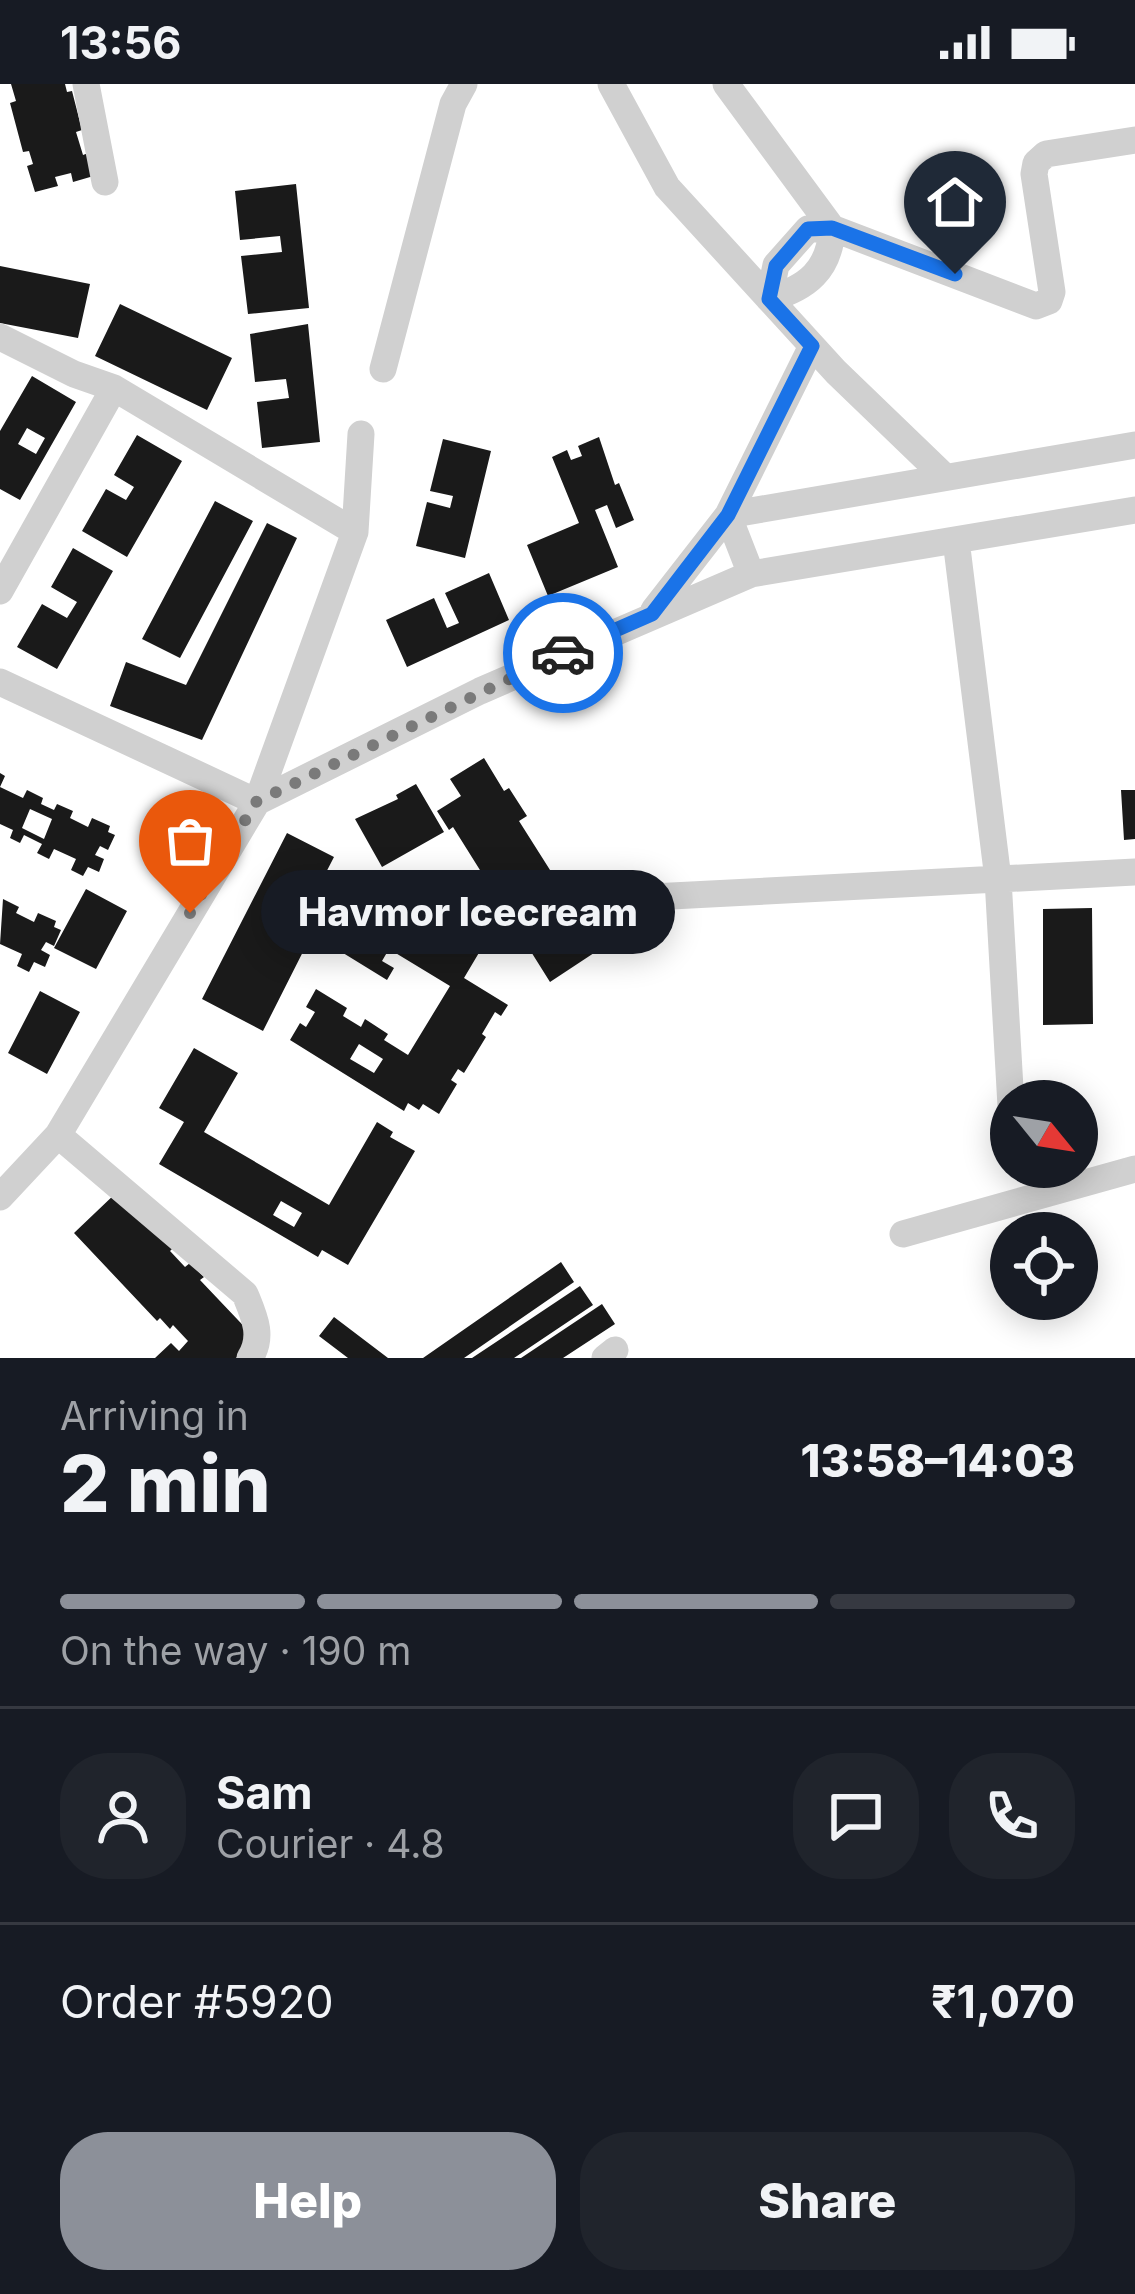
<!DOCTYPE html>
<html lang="en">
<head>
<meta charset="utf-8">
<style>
  :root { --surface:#171b24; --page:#20242c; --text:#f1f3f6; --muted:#9ea1a6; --line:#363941; --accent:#8c9099 }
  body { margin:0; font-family:Inter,sans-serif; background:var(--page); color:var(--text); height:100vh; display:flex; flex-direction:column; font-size:45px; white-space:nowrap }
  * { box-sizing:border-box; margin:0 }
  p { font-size:39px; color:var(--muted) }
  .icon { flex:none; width:66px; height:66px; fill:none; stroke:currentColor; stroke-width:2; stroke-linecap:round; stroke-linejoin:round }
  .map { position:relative; height:1274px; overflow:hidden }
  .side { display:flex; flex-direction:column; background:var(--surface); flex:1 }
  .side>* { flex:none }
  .needle { width:78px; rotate:120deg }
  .tools { position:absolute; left:990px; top:996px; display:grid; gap:24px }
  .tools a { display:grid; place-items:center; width:108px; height:108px; border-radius:50%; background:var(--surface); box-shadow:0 6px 30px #0003; font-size:60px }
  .pin { position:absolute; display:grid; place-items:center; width:102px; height:102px; color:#fff; margin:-123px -51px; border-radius:50% 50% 50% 0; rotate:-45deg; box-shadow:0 0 12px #0007 }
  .pin .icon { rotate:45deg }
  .courier { position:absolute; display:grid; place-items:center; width:120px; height:120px; margin:-60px; border:9px solid #1a73e8; border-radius:50%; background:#fff; color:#222; box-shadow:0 3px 15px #0007 }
  .bubble { position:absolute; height:84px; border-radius:42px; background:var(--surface); box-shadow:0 6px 30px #0003; font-size:39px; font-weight:800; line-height:84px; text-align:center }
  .overview em { font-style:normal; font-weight:800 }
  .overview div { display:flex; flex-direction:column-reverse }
  .overview { display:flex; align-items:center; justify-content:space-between; height:204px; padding:0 60px }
  h1 { font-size:78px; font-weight:800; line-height:90px }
  .bar { display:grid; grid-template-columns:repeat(4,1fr); gap:18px 12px; align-content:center; height:144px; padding:0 60px }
  .bar i { height:15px; border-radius:9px; background:var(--line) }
  .bar .current { background:var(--accent) }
  .bar p { grid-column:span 4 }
  .line { display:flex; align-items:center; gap:30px; padding:0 60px; border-top:3px solid var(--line) }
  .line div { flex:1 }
  .round { display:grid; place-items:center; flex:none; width:126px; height:126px; border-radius:48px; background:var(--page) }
  .primary-button { display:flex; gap:24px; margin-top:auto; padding:24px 60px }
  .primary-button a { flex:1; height:138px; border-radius:48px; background:var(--accent); color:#fff; font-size:48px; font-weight:800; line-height:138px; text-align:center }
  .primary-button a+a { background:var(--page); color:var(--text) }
  .status { display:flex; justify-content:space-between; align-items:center; height:84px; padding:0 60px; background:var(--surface); direction:ltr }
  .status svg { height:33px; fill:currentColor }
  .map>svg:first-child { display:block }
</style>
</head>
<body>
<div class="status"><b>13:56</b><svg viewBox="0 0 49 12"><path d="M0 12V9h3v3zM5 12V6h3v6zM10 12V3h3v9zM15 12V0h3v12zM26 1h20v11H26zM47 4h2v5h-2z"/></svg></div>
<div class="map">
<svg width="1135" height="1274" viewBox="0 0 1135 1274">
  <rect width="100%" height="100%" fill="#fff"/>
  <path fill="#1a1a1a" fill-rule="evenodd" d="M 11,0 L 65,0 L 67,8 L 72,7 L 82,46 L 76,48 L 83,71 L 91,68 L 97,91 L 73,98 L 71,89 L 55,93 L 58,102 L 35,108 L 27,82 L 33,80 L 29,67 L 23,68 L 10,19 L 16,17 Z
    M 296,100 L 309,224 L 248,230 L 241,172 L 282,168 L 280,152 L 240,156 L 235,107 Z
    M 0,182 L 90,200 L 78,254 L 0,239 Z
    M 120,220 L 232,274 L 207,326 L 95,272 Z
    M 308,240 L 320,358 L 262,364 L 257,318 L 289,314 L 286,295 L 255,298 L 250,250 Z
    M 32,292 L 76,318 L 20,416 L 0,405 L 0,347 ZM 27,344 L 45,354 L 36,370 L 18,360 Z
    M 137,351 L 182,377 L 127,473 L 82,447 L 106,405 L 126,416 L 134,403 L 114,391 Z
    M 599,353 L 615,401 L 619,399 L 634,436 L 616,444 L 607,421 L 595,426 L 618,483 L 548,512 L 527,461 L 579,439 L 552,373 L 567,366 L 571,376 L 582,372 L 578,362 Z
    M 443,355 L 491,367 L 465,474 L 416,462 L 427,418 L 450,424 L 453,412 L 430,407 Z
    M 215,417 L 253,437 L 180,574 L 142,555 Z
    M 267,439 L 297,454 L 202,656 L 110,622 L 126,578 L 186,601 Z
    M 73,464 L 113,487 L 57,585 L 17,563 L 42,520 L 67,534 L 77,518 L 51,503 Z
    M 489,489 L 509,536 L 407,583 L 386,536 L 434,514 L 447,544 L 459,539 L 445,509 Z
    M 484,674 L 504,707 L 509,704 L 527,732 L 519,737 L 600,865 L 550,898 L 453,743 L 449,746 L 437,727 L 461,712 L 450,695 Z
    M 0,689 L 5,692 L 0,703 L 23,714 L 27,706 L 43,714 L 41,720 L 54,726 L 57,720 L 73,727 L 70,734 L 88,743 L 92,734 L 110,742 L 108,748 L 115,751 L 108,766 L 100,762 L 95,771 L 104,775 L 99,788 L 88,783 L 83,792 L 71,786 L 76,775 L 54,765 L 49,775 L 37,769 L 42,760 L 24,751 L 20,759 L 10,754 L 13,746 L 0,740 ZM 30,725 L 52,735 L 44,755 L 22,744 Z
    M 416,700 L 444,748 L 382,783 L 355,735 L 398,715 L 396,711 Z
    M 1121,706 L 1135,706 L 1135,755 L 1124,756 Z
    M 287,749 L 334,773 L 303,833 L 317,840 L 263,947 L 202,915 Z
    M 86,805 L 127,827 L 96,885 L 54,864 Z
    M 3,815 L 19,823 L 16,829 L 34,838 L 38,829 L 56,837 L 54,843 L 61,846 L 54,862 L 46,858 L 41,866 L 50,871 L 45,883 L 34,878 L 29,888 L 17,882 L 22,870 L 0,860 Z
    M 351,820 L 421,863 L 427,853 L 416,846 L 425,833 L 480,867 L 464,894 L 508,921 L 501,932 L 495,928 L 482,950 L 486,953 L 464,989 L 458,985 L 451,996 L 457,1000 L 439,1030 L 423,1020 L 419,1026 L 408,1019 L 404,1027 L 290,956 L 300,939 L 306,943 L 315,928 L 306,923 L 316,905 L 347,924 L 343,932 L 361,943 L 365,935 L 388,950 L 384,956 L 408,971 L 450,902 L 389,865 L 382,877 L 394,884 L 387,896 L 335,864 L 349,842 L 341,837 ZM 359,960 L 383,975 L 374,989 L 350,975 Z
    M 1092,824 L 1093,940 L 1043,941 L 1043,825 Z
    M 40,907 L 80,928 L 47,990 L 8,969 Z
    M 194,964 L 238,989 L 204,1048 L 329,1121 L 377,1038 L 393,1048 L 390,1053 L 415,1067 L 348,1181 L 322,1166 L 318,1173 L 159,1080 L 184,1038 L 159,1024 ZM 281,1117 L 302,1129 L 294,1143 L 273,1131 Z
    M 117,1108 L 175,1162 L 170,1167 L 185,1183 L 190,1179 L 204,1193 L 200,1196 L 256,1255 L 236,1274 L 155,1274 L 171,1259 L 179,1267 L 188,1257 L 173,1241 L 170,1245 L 160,1234 L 157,1237 L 74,1149 Z
    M 561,1178 L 574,1198 L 464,1274 L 423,1274 Z
    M 580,1202 L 593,1221 L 514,1274 L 472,1274 Z
    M 602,1220 L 615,1240 L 563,1274 L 521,1274 Z
    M 334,1233 L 388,1274 L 348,1274 L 319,1252 Z"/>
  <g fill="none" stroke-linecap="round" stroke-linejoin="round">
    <path stroke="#d0d0d0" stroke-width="27" d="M 86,0 L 105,98
      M 611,0 L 667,103 L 836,288 L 944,392
      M 726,0 L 832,144 L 1036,222 L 1049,217 L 1052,208 L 1034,90 L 1036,79 L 1046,70 L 1135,56
      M 832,144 C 830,186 807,204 769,215 L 776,181 L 808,145 Z
      M 0,253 L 74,290 L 114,304 L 355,448
      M 383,285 L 453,20 L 464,0
      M 956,456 L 998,795 L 1011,1022
      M 751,490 L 728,431 L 812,262
      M 0,507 L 114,304
      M 654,526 L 728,431 L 1135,361
      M 0,598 L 257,718
      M 257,718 L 480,607 L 751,490 L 1135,426
      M 652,813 L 1135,788
      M 58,1051 L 245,1210 C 254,1232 264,1252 250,1274
      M 0,1113 L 58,1051 L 257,718 L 355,448 L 361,350
      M 903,1150 L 1135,1085
      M 605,1274 L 615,1266"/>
  </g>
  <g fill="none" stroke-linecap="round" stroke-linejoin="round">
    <path stroke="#7a7a7a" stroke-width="12" stroke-dasharray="0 21.6" d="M 190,829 L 256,718 L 563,569"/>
    <path stroke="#1a73e8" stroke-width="15" d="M 563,569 L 652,530 L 728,431 L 812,262 L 769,215 L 776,182 L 808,145 L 832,144 L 955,190"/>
  </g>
</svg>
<div class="tools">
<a><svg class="needle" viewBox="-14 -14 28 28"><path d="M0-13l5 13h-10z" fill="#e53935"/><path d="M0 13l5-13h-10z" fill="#9ea1a6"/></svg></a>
<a><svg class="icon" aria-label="locate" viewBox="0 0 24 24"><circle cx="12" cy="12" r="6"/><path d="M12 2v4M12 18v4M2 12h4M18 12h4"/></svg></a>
</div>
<div class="pin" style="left:190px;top:829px;background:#ea580c"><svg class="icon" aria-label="bag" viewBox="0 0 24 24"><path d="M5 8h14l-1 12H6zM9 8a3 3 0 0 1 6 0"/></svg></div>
<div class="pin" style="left:955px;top:190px;background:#1f2937"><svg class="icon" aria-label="home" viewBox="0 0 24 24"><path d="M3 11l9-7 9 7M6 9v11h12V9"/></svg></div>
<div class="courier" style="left:563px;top:569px"><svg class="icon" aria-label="car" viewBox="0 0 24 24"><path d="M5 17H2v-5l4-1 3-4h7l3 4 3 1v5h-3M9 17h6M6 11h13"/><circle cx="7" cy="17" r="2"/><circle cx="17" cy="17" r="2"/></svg></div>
<div class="bubble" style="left:261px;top:786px;width:414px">Havmor Icecream</div>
</div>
<section class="side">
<div class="overview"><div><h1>2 min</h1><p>Arriving in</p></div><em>13:58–14:03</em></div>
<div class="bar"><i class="current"></i><i class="current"></i><i class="current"></i><i></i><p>On the way · 190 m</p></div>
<div class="line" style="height:216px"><a class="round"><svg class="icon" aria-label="person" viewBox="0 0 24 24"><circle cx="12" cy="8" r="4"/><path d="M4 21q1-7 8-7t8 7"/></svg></a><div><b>Sam</b><p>Courier · 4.8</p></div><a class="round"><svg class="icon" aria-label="chat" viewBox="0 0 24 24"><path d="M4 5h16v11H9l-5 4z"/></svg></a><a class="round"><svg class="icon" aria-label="phone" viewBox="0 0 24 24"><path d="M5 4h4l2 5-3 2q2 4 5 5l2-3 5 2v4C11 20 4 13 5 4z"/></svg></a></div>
<div class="line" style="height:156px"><div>Order #5920</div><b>₹1,070</b></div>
<div class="primary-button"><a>Help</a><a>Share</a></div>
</section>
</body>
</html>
